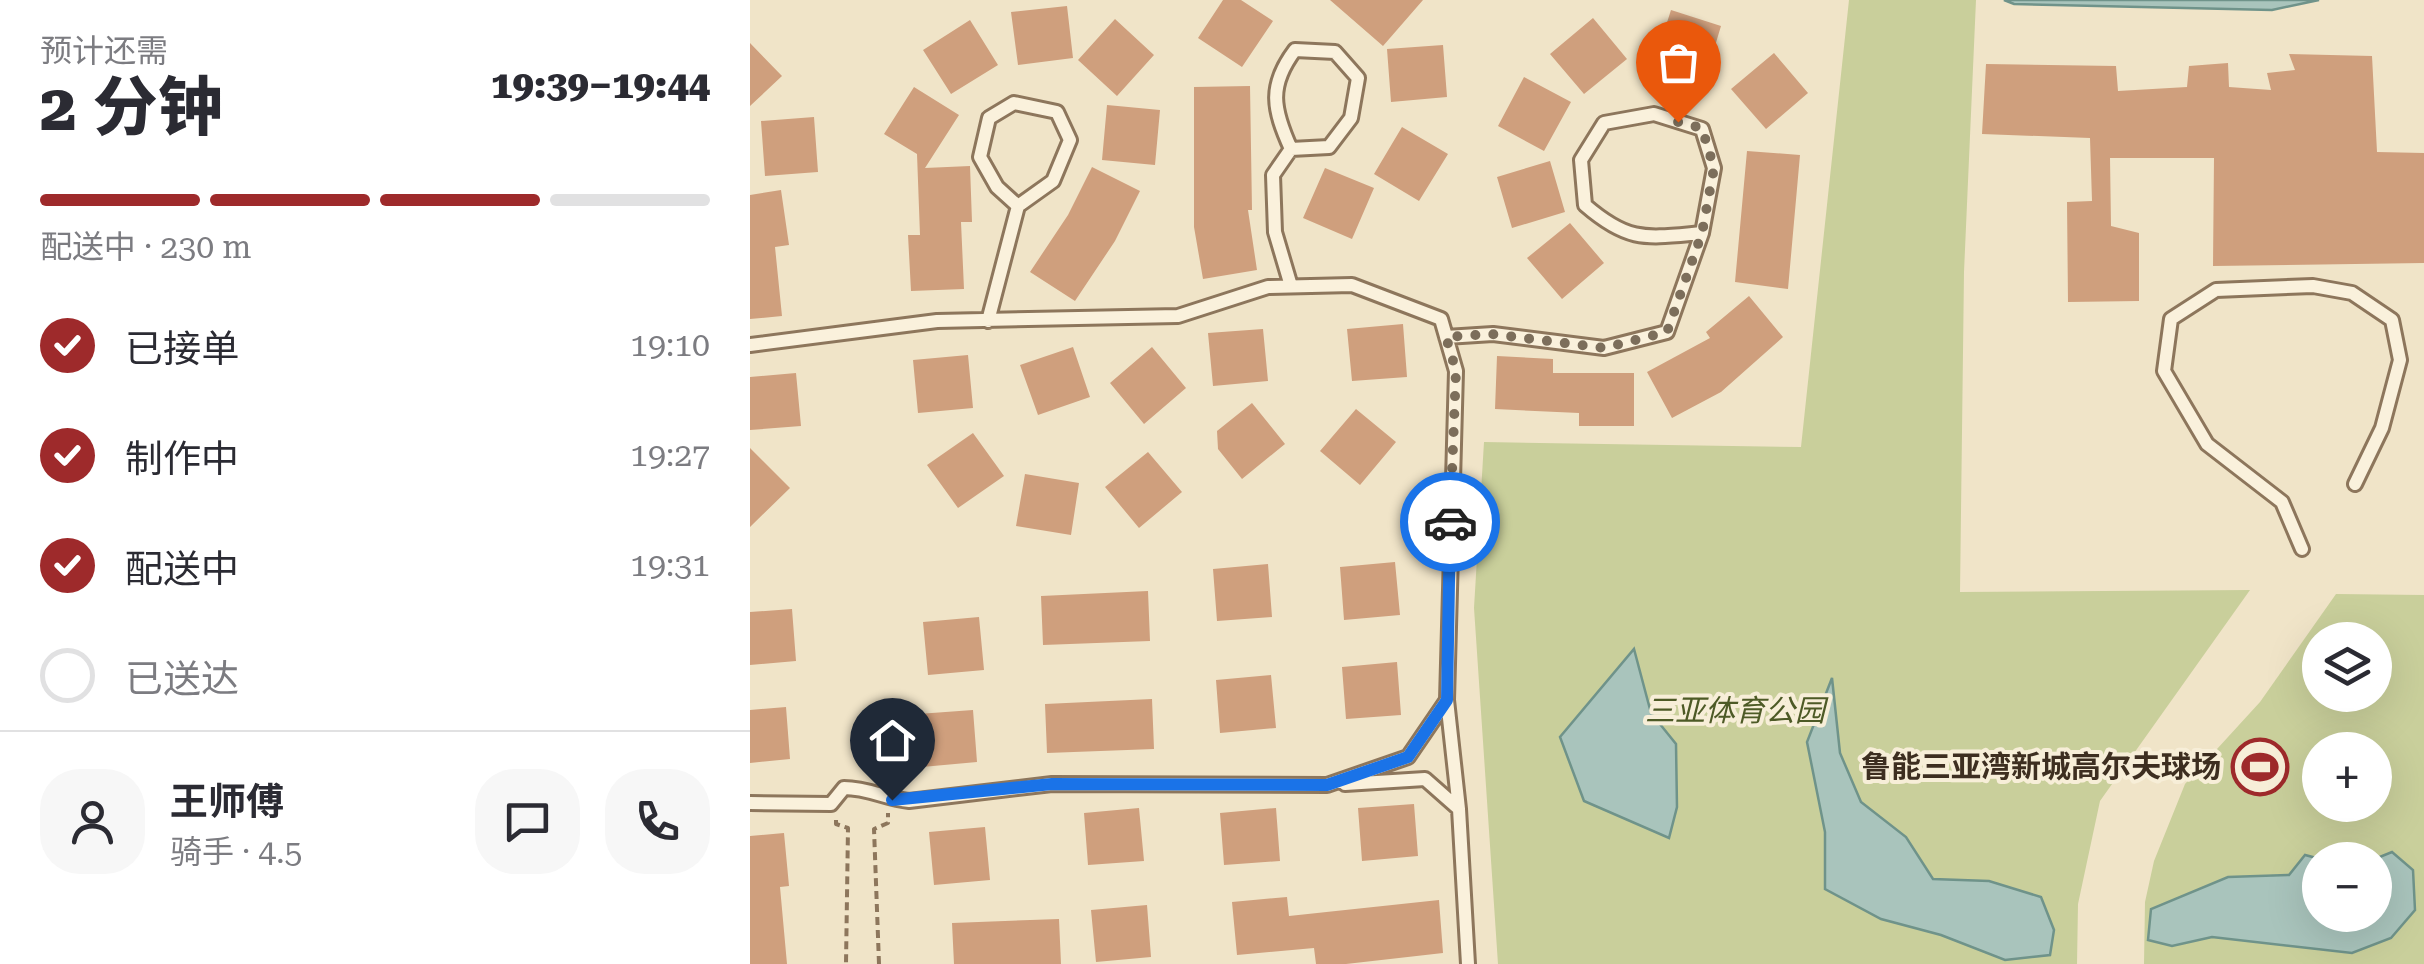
<!DOCTYPE html>
<html lang="zh">
<head>
<meta charset="utf-8">
<style>
  :root { --surface:#fff; --page:#f7f7f7; --text:#2b2b33; --muted:#7c7c81; --line:#e1e1e2; --accent:#9e2a2b }
  body { margin:0; font-family:"Roboto Serif","Noto Sans SC",serif; background:var(--page); color:var(--text); height:100vh; display:flex; flex-direction:column; font-size:38px; white-space:nowrap }
  * { box-sizing:border-box; margin:0 }
  p { font-size:32px; color:var(--muted) }
  .icon { flex:none; width:55px; height:55px; fill:none; stroke:currentColor; stroke-width:2; stroke-linecap:round; stroke-linejoin:round }
  .map { position:relative; flex:1; overflow:hidden }
  .details { display:flex; flex-direction:column; background:var(--surface); width:750px }
  .details>* { flex:none }
  .buttons { position:absolute; left:1552px; top:622px; display:grid; gap:20px }
  .buttons a { display:grid; place-items:center; width:90px; height:90px; border-radius:50%; background:var(--surface); box-shadow:0 10px 40px #0002; font-size:50px }
  .pin { position:absolute; display:grid; place-items:center; width:85px; height:85px; color:#fff; margin:-102px -42px; border-radius:50% 50% 50% 0; rotate:-45deg; box-shadow:0 0 10px #0007 }
  .pin .icon { rotate:45deg }
  .courier { position:absolute; display:grid; place-items:center; width:100px; height:100px; margin:-50px; border:8px solid #1a73e8; border-radius:50%; background:#fff; color:#222; box-shadow:0 2px 12px #0007 }
  .overview em { font-style:normal; font-weight:800 }
  .overview div { display:flex; flex-direction:column-reverse }
  .overview { display:flex; align-items:center; justify-content:space-between; height:170px; padding:0 40px }
  h1 { font-size:65px; font-weight:800; line-height:75px }
  .bar { display:grid; grid-template-columns:repeat(4,1fr); gap:15px 10px; align-content:center; height:120px; padding:0 40px }
  .bar i { height:12px; border-radius:8px; background:var(--line) }
  .bar .current { background:var(--accent) }
  .bar p { grid-column:span 4 }
  .line { display:flex; align-items:center; gap:25px; padding:0 40px; border-top:2px solid var(--line) }
  .line div { flex:1 }
  .round { display:grid; place-items:center; flex:none; width:105px; height:105px; border-radius:40px; background:var(--page) }
  ol { padding:0 40px; list-style:none }
  li { display:flex; align-items:center; gap:30px; height:110px }
  li p { margin-inline-start:auto }
  li .icon { padding:10px; border-radius:50%; background:var(--accent); color:#fff; stroke-width:4 }
  li:last-child { color:var(--muted) }
  li i { width:55px; height:55px; border:5px solid var(--line); border-radius:50% }
  main { display:flex; flex:1; min-height:0 }
  .map>svg:first-child { display:block }
</style>
</head>
<body>
<main>
<section class="details">
<div class="overview"><div><h1>2 分钟</h1><p>预计还需</p></div><em>19:39–19:44</em></div>
<div class="bar"><i class="current"></i><i class="current"></i><i class="current"></i><i></i><p>配送中 · 230 m</p></div>
<ol>
<li><svg class="icon" aria-label="check" viewBox="0 0 24 24"><path d="M5 12l5 5 9-10"/></svg>已接单<p>19:10</p></li>
<li><svg class="icon" aria-label="check" viewBox="0 0 24 24"><path d="M5 12l5 5 9-10"/></svg>制作中<p>19:27</p></li>
<li><svg class="icon" aria-label="check" viewBox="0 0 24 24"><path d="M5 12l5 5 9-10"/></svg>配送中<p>19:31</p></li>
<li><i></i>已送达</li>
</ol>
<div class="line" style="height:180px"><a class="round"><svg class="icon" aria-label="person" viewBox="0 0 24 24"><circle cx="12" cy="8" r="4"/><path d="M4 21q1-7 8-7t8 7"/></svg></a><div><b>王师傅</b><p>骑手 · 4.5</p></div><a class="round"><svg class="icon" aria-label="chat" viewBox="0 0 24 24"><path d="M4 5h16v11H9l-5 4z"/></svg></a><a class="round"><svg class="icon" aria-label="phone" viewBox="0 0 24 24"><path d="M5 4h4l2 5-3 2q2 4 5 5l2-3 5 2v4C11 20 4 13 5 4z"/></svg></a></div>
</section>
<div class="map">
<svg width="1674" height="964" viewBox="0 0 1674 964">
  <rect width="100%" height="100%" fill="#f0e4c8"/>
  <path fill="#c9cf9b" fill-rule="evenodd" d="M 1099,0 L 1226,0 L 1214,272 L 1210,592 L 1500,590 L 1350,801 L 1328,904 L 1327,964 L 748,964 L 724,608 L 734,442 L 1051,447 Z
    M 1586,594 L 1674,595 L 1674,964 L 1394,964 L 1395,902 L 1404,861 L 1435,784 L 1510,702 ZM 1570,640 L 1625,640 L 1625,695 L 1570,695 ZM 1570,750 L 1625,750 L 1625,805 L 1570,805 ZM 1570,860 L 1625,860 L 1625,915 L 1570,915 Z"/>
  <path fill="#a9c4bc" stroke="#6f938a" stroke-width="2.5" d="M 1254,0 L 1569,0 L 1522,10 L 1264,4 Z
    M 884,649 L 901,713 L 926,744 L 927,807 L 919,838 L 834,801 L 810,737 Z
    M 1082,678 L 1090,753 L 1111,802 L 1156,837 L 1183,879 L 1239,881 L 1291,897 L 1304,930 L 1300,955 L 1255,960 L 1191,935 L 1131,919 L 1075,889 L 1075,832 L 1057,742 Z
    M 1642,852 L 1663,870 L 1665,910 L 1641,938 L 1602,953 L 1462,937 L 1422,946 L 1398,940 L 1401,909 L 1478,877 L 1539,875 L 1555,855 L 1574,860 L 1570,860 L 1570,915 L 1625,915 L 1622,860 Z"/>
  <path fill="#cf9f7d" d="M 473,0 L 491,0 L 523,21 L 492,67 L 448,38 Z
    M 580,0 L 673,0 L 633,46 Z
    M 317,6 L 323,58 L 268,65 L 261,12 Z
    M 921,10 L 971,26 L 955,79 L 904,63 Z
    M 843,18 L 877,59 L 834,94 L 800,54 Z
    M 365,19 L 404,55 L 367,96 L 328,60 Z
    M 220,20 L 248,65 L 201,94 L 173,50 Z
    M 0,43 L 32,76 L 0,106 Z
    M 693,45 L 697,97 L 641,102 L 637,49 Z
    M 1024,53 L 1058,93 L 1016,129 L 981,89 Z
    M 1539,54 L 1622,56 L 1627,152 L 1674,153 L 1674,263 L 1463,266 L 1464,158 L 1360,158 L 1361,226 L 1389,233 L 1389,301 L 1318,302 L 1317,202 L 1342,201 L 1340,138 L 1232,134 L 1236,64 L 1366,66 L 1368,91 L 1437,87 L 1439,66 L 1478,63 L 1479,87 L 1521,90 L 1517,73 L 1545,70 Z
    M 774,77 L 821,102 L 794,151 L 748,126 Z
    M 500,86 L 502,210 L 498,210 L 507,270 L 453,279 L 444,227 L 444,87 Z
    M 164,87 L 209,115 L 175,168 L 220,166 L 222,222 L 211,222 L 214,289 L 161,291 L 158,235 L 170,235 L 167,154 L 134,134 Z
    M 357,105 L 410,110 L 405,165 L 352,160 Z
    M 64,117 L 68,172 L 15,176 L 11,121 Z
    M 652,127 L 698,154 L 669,201 L 624,174 Z
    M 997,151 L 1050,155 L 1038,289 L 985,282 Z
    M 800,161 L 815,212 L 762,228 L 747,177 Z
    M 342,167 L 390,191 L 365,241 L 325,301 L 280,272 L 318,215 Z
    M 575,168 L 624,188 L 602,239 L 553,218 Z
    M 31,190 L 39,245 L 25,247 L 32,316 L 0,319 L 0,195 Z
    M 820,223 L 854,263 L 812,299 L 777,258 Z
    M 999,296 L 1033,337 L 971,392 L 922,418 L 897,372 L 960,338 L 956,332 Z
    M 653,324 L 657,377 L 602,381 L 597,329 Z
    M 513,329 L 518,381 L 463,386 L 458,333 Z
    M 323,347 L 340,397 L 288,415 L 270,365 Z
    M 402,347 L 436,388 L 394,424 L 360,383 Z
    M 218,355 L 223,408 L 168,413 L 163,360 Z
    M 747,356 L 803,359 L 803,373 L 884,373 L 884,426 L 829,426 L 829,413 L 745,409 Z
    M 46,373 L 51,426 L 0,430 L 0,377 Z
    M 502,403 L 535,444 L 492,479 L 468,449 L 467,431 Z
    M 606,409 L 646,442 L 610,485 L 570,451 Z
    M 223,433 L 254,476 L 208,508 L 177,465 Z
    M 0,448 L 40,488 L 0,527 Z
    M 398,452 L 432,492 L 389,528 L 355,487 Z
    M 275,474 L 329,483 L 321,535 L 266,526 Z
    M 645,562 L 650,615 L 594,620 L 590,567 Z
    M 518,564 L 522,617 L 467,621 L 463,569 Z
    M 398,591 L 400,641 L 293,645 L 291,596 Z
    M 42,609 L 46,661 L 0,665 L 0,612 Z
    M 229,617 L 234,670 L 178,675 L 173,622 Z
    M 647,662 L 651,715 L 596,719 L 592,667 Z
    M 521,675 L 526,728 L 470,733 L 466,680 Z
    M 402,699 L 404,749 L 297,753 L 295,704 Z
    M 36,707 L 40,759 L 0,763 L 0,710 Z
    M 223,710 L 227,762 L 172,767 L 168,714 Z
    M 664,804 L 668,856 L 612,861 L 608,808 Z
    M 389,808 L 394,861 L 338,865 L 334,813 Z
    M 526,808 L 530,861 L 474,865 L 470,813 Z
    M 235,827 L 240,880 L 184,885 L 179,832 Z
    M 34,833 L 39,886 L 30,887 L 37,964 L 0,964 L 0,836 Z
    M 537,897 L 539,916 L 689,900 L 693,953 L 596,964 L 566,964 L 564,948 L 487,955 L 482,902 Z
    M 397,905 L 401,957 L 346,962 L 341,910 Z
    M 309,919 L 311,964 L 204,964 L 202,923 Z"/>
  <g fill="none" stroke-linecap="round" stroke-linejoin="round">
    <g stroke="#8d765c" stroke-width="18">
      <path id="lane" d="M 541,149 C 523,109 518,86 545,50 L 585,52 L 608,78 L 601,118 L 579,147 L 541,149 L 523,175 L 525,232 L 541,286
        M 238,321 L 268,206 L 303,181 L 320,140 L 307,112 L 264,103 L 239,118 L 230,157 L 247,187 L 268,206
        M 696,337 L 743,334 L 854,348 L 917,332 L 952,233 L 964,168 L 952,129 L 904,114 L 854,123 L 831,160 L 835,205 C 879,243 896,238 952,233
        M 0,345 L 187,321 L 428,316 L 518,287 L 602,285 L 691,319 L 706,371 L 697,700 L 658,757 L 577,785 L 302,784 L 159,801 C 136,799 119,788 94,788 L 81,804 L 0,803
        M 1552,549 L 1532,502 L 1457,444 L 1414,371 L 1421,319 L 1466,290 L 1563,286 L 1602,293 L 1642,320 L 1650,360 L 1632,428 L 1605,484
        M 697,700 L 709,809 L 718,964
        M 595,784 L 675,779 L 709,809"/>
    </g>
    <path stroke="#8d765c" stroke-width="4" stroke-dasharray="8 5" stroke-linecap="butt" d="M 124,773 L 139,772 L 139,779
      M 86,820 L 86,824 L 98,828 L 96,964
      M 129,964 L 124,829 L 138,823 L 138,813"/>
    <use href="#lane" stroke="#faf1dc" stroke-width="12"/>
  </g>
  <g fill="none" stroke-linecap="round" stroke-linejoin="round">
    <path stroke="#7c6e5b" stroke-width="10" stroke-dasharray="0 18" d="M 700,522 L 706,371 L 696,337 L 742,334 L 854,348 L 917,332 L 952,233 L 964,168 L 952,128 L 928,122"/>
    <path stroke="#1a73e8" stroke-width="12" d="M 142,800 L 302,784 L 577,785 L 658,757 L 697,700 L 700,522"/>
  </g>
  <defs>
    <g id="stadium-ring" transform="scale(2.875)"><circle r="9.5" fill="#f7eed8" stroke="#9e2a2b" stroke-width="1.5"/><path d="M0-5a6.5 5 0 1 0 0 10a6.5 5 0 1 0 0-10ZM-3.5-1.8h7v3.6h-7Z" fill="#9e2a2b"/></g>
  </defs>
  <g fill-rule="evenodd">
    <use href="#stadium-ring" x="1510" y="767"/>
  </g>
  <g text-anchor="middle" stroke-width="8" stroke-linejoin="round" paint-order="stroke">
    <g font-size="30" font-style="italic" fill="#4d5a26" stroke="#f7eed8">
      <text x="985" y="721">三亚体育公园</text>
    </g>
    <g font-size="30" font-weight="bold" fill="#3d2e20" stroke="#f7eed8" text-anchor="end">
      <text x="1471" y="777">鲁能三亚湾新城高尔夫球场</text>
    </g>
  </g>
</svg>
<div class="buttons">
<a><svg class="icon" aria-label="layers" viewBox="0 0 24 24"><path d="M12 4l9 5-9 5-9-5zM3 14l9 5 9-5"/></svg></a>
<a>+</a>
<a>−</a>
</div>
<div class="pin" style="left:928px;top:122px;background:#ea580c"><svg class="icon" aria-label="bag" viewBox="0 0 24 24"><path d="M5 8h14l-1 12H6zM9 8a3 3 0 0 1 6 0"/></svg></div>
<div class="pin" style="left:142px;top:800px;background:#1f2937"><svg class="icon" aria-label="home" viewBox="0 0 24 24"><path d="M3 11l9-7 9 7M6 9v11h12V9"/></svg></div>
<div class="courier" style="left:700px;top:522px"><svg class="icon" aria-label="car" viewBox="0 0 24 24"><path d="M5 17H2v-5l4-1 3-4h7l3 4 3 1v5h-3M9 17h6M6 11h13"/><circle cx="7" cy="17" r="2"/><circle cx="17" cy="17" r="2"/></svg></div>
</div>
</main>
</body>
</html>
